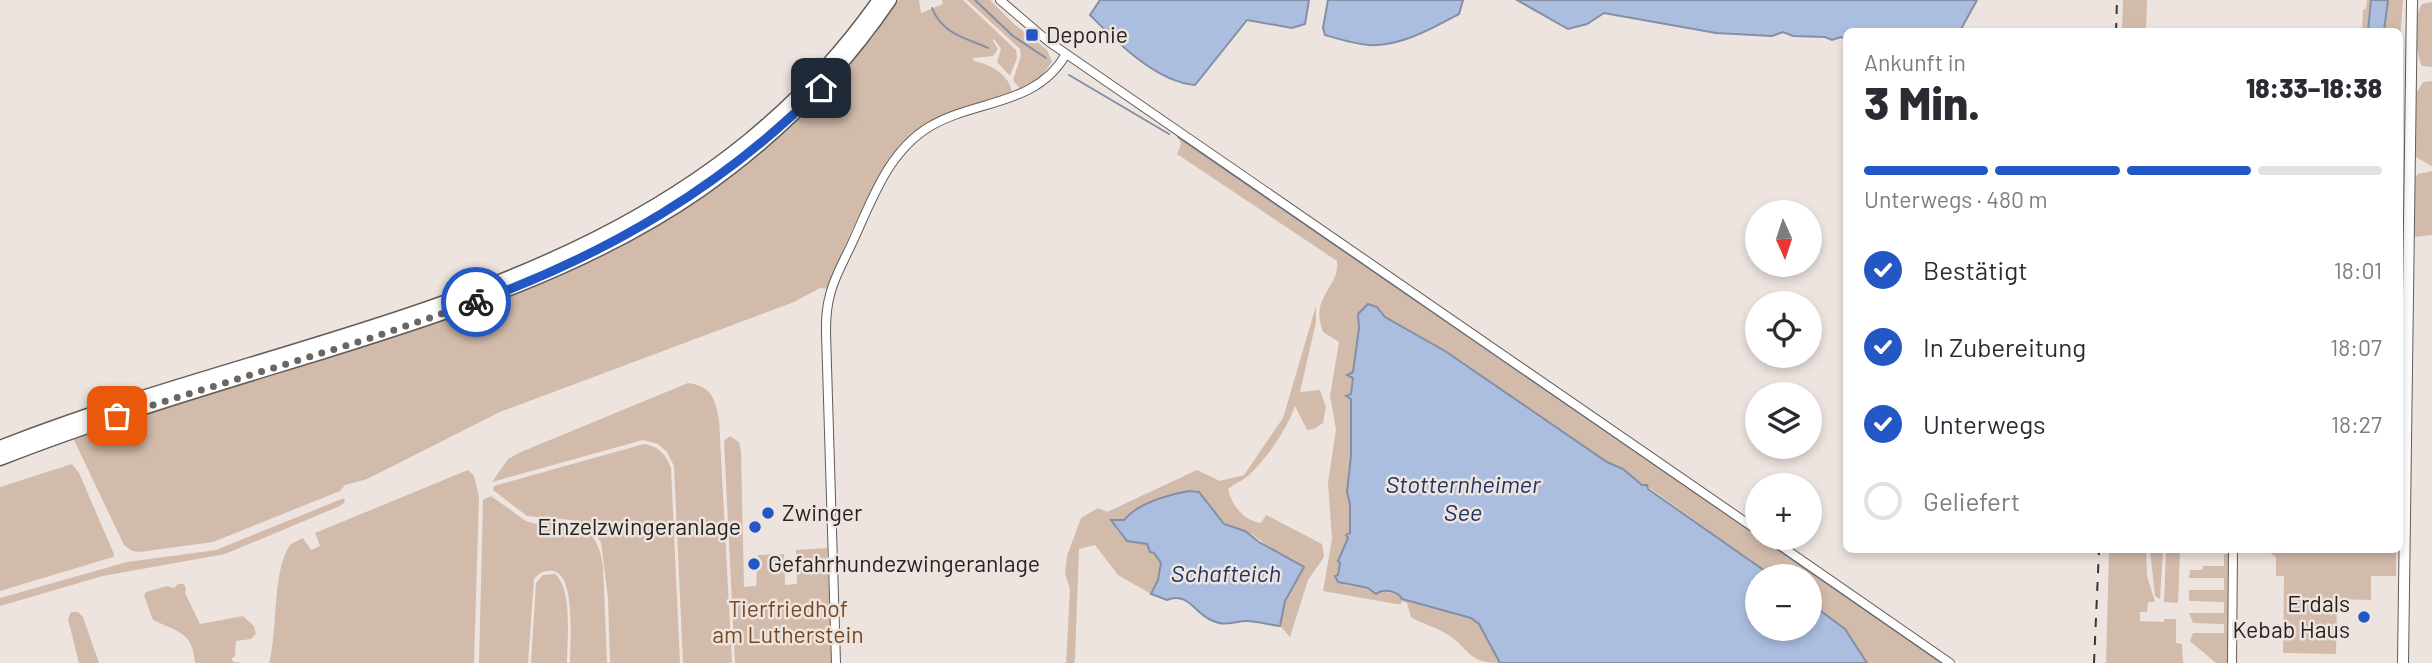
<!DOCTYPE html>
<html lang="de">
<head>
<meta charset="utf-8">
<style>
  :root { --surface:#fff; --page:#f2f2f3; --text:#2b2b33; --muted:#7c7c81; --line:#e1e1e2; --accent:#2257c4 }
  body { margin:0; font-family:Barlow,sans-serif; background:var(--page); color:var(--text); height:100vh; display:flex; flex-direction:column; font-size:26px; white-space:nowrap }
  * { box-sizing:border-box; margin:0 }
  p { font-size:23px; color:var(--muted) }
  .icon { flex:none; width:38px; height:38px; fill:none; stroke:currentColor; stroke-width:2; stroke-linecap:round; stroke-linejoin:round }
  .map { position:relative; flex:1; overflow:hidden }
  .sheet { position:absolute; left:1843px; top:28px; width:560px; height:525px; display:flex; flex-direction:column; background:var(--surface); border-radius:10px; box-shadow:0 4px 10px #0003 }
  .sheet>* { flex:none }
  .needle { width:46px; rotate:177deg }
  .fabs { position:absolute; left:1745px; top:200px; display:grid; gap:14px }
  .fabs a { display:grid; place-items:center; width:77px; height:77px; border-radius:50%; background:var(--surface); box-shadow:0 4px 10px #0003; font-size:35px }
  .pin { position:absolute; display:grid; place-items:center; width:60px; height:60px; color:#fff; margin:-30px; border-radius:14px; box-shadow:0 4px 10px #0006 }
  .courier { position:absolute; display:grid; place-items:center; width:70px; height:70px; margin:-35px; border:5px solid #2257c4; border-radius:50%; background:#fff; color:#222; box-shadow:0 2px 9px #0007 }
  .overview em { font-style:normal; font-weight:800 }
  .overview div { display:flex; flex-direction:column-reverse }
  .overview { display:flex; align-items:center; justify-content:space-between; height:119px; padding:0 21px }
  h1 { font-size:46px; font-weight:800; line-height:52px }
  .bar { display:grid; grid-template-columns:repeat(4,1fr); gap:10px 7px; align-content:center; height:84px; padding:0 21px }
  .bar i { height:9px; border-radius:5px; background:var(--line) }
  .bar .on { background:var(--accent) }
  .bar p { grid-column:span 4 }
  ol { padding:0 21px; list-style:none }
  li { display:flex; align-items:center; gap:21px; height:77px }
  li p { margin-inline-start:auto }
  li .icon { padding:7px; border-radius:50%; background:var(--accent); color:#fff; stroke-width:4 }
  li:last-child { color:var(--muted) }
  li i { width:38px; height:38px; border:4px solid var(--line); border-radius:50% }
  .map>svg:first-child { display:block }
</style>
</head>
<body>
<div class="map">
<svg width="2432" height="663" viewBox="0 0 2432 663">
  <rect width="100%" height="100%" fill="#ede4df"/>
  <path fill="#d2bbab" d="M 899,0 L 919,0 L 921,13 L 943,4 L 942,0 L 963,0 L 1016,50 L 1017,58 L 1010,76 L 997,62 L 1001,49 L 994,39 L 993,41 L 998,49 L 993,56 L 973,58 L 974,61 C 990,64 1011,75 1012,94 C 982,103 948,110 921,127 C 884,152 843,246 828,289 L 820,288 L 794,302 L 500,412 L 367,479 L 345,485 L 340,491 L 213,542 L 139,552 L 132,551 L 124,545 L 73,438 L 430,325 L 534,285 L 743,166 L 816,101 L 873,37 Z
    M 967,0 L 990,0 L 1014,24 L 1047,50 L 1052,62 L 1037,81 L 1021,90 L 1013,80 L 1021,56 L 1020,49 Z
    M 2123,0 L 2147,0 L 2146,31 L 2122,32 Z
    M 2367,0 L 2403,0 L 2399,53 L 2399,32 L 2362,32 L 2363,10 L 2366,9 Z
    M 2432,2 L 2432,67 L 2422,66 C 2415,52 2413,16 2422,4 Z
    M 2432,81 L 2432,166 L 2416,157 L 2416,94 L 2423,82 Z
    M 1178,135 L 1757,533 L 1757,537 L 1764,537 L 1947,663 L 1867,663 L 1845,629 L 1810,603 L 1810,576 L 1772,576 L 1647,486 L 1629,476 L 1623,469 L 1607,463 L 1445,351 L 1385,317 L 1377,307 L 1358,314 L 1359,328 L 1351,399 L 1351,456 L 1347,492 L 1350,504 L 1350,534 L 1338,575 L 1344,585 L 1398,594 L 1428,606 L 1471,618 L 1479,624 L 1500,663 C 1465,663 1470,647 1445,633 C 1433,626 1422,624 1411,617 L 1407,603 L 1402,601 L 1401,604 L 1396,604 L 1323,591 L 1332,539 L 1328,483 L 1336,429 L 1330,396 L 1339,342 L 1323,332 C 1309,296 1340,288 1337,261 L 1177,154 L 1181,144 Z
    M 2432,171 L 2432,235 L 2414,237 L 2413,181 L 2418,174 Z
    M 1316,306 L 1316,322 L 1300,392 L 1320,390 L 1326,407 L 1323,423 L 1314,429 L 1307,430 L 1295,406 C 1288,427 1268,457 1251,473 C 1245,480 1235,483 1228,489 C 1232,506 1243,520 1261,523 L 1266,515 L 1322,544 L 1324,557 L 1308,580 L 1290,637 L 1280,626 C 1281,604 1292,590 1302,571 L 1253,535 L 1224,524 L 1199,492 L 1170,495 L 1116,529 L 1127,541 L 1147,544 L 1161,563 L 1158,580 L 1151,594 L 1118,575 L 1095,545 L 1079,549 L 1075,658 L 1074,663 L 1066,663 L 1070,589 L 1065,574 L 1067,556 L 1081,518 L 1098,508 L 1107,512 L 1197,470 L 1220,481 L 1244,475 L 1283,418 Z
    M 688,383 C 711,386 715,398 719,419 L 732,663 L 683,663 L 674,466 L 667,452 L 658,444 L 643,440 L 492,482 L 508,459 L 521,452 Z
    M 730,436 L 739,442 L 741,451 L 744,587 L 756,586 L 758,555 L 784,554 L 785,585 L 797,584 L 796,550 L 827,548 L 832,663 L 735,663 L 724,441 Z
    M 644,444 C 659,447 665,453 671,468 L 680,663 L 610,663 L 608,598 L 601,542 L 592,530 L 572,520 L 527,516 L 493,490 L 494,486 Z
    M 72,464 L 79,473 L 114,554 L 113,557 L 0,591 L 0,487 Z
    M 468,470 L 474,476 L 479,497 L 474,663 L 269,663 C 278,631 272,567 291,544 L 303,538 L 311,550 L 320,546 L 315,533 Z
    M 491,496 L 526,521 L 539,525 L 540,522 C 576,523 597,524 603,566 L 607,663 L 570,663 C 570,644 576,574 553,571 C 544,570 539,573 534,579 L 528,663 L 479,663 L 483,500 Z
    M 344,498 L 345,502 L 340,506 L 225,554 L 103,576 L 0,606 L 0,598 L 127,562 L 216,550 Z
    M 2109,550 L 2146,550 L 2147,576 L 2155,602 L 2148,602 L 2147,612 L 2140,612 L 2140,621 L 2164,622 L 2164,619 L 2176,619 L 2176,643 L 2182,644 L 2183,663 L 2106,663 Z
    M 2150,550 L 2163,550 L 2160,599 L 2155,596 Z
    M 2166,550 L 2180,550 L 2178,603 L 2164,602 Z
    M 2266,550 L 2396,550 L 2396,576 L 2371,576 L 2371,600 L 2337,599 L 2336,654 L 2283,653 L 2284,576 L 2276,576 L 2276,557 Z
    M 2224,554 L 2230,554 L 2230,663 L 2216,663 L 2190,641 L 2193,633 L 2224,633 L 2224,624 L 2193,623 L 2189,613 L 2224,613 L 2224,602 L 2189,601 L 2189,590 L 2224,590 L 2224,578 L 2189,578 L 2190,570 L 2202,570 L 2203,566 L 2224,566 Z
    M 555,574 C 573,589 567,641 567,663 L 531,663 L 536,583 L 543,575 Z
    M 178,584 L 184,584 L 186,589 L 185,593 L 200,624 L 243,616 L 254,626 L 256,634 L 251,639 L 236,641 L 235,656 L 231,659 L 234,662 L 242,663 L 195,663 C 193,632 178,632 153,620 L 144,596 L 146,592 L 167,586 L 174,588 Z
    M 71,612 L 78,612 L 83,617 L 99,663 L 79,663 L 68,619 Z"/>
  <path fill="#acbee0" stroke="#848fa6" stroke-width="2" d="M 1100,0 L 1309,0 L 1305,24 L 1292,28 L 1247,20 L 1195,85 C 1156,82 1117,42 1090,15 Z
    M 1328,0 L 1463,0 L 1459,14 C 1433,28 1400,47 1369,45 C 1355,44 1339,39 1325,35 L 1323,28 Z
    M 1517,0 L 1977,0 L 1960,31 L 1884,32 L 1871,29 L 1867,31 L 1846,32 L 1846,39 L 1841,37 L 1832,40 L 1825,37 L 1793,36 L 1783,32 L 1772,36 L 1716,33 L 1604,13 L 1587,24 L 1568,29 Z
    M 2371,0 L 2388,0 L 2384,31 L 2368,31 Z
    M 1368,304 L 1377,307 L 1385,317 L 1445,351 L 1607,462 L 1623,469 L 1642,485 L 1647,485 L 1648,489 L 1772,576 L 1757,576 L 1757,628 L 1810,628 L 1810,603 L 1845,629 L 1867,663 L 1500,663 L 1479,624 L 1471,618 L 1402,599 C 1398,591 1383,588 1376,594 L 1368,588 L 1338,582 L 1335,576 L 1338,575 L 1340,563 L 1338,561 L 1348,538 L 1346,535 L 1350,533 L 1350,504 L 1347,492 L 1351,456 L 1351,399 L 1346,396 L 1351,394 L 1353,378 L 1347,375 L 1353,372 L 1359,328 L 1358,314 Z
    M 1189,491 L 1199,492 L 1224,524 L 1245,531 L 1259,542 L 1304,567 L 1285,601 L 1280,626 C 1270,625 1257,621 1247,621 C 1232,621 1226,628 1209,619 C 1194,611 1187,592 1167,600 L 1151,594 L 1158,580 L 1161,563 L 1154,553 L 1150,552 L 1147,544 L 1127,541 L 1111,520 L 1124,520 C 1138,503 1168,495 1189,491 Z"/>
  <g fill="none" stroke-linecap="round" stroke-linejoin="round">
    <path stroke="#848fa6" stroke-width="2" d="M 975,0 L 1013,36 L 1046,58
      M 932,8 C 942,34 966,38 988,48
      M 1069,75 L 1169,134
      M 1178,137 L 1757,535
      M 1760,537 L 1942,663"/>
    <g stroke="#635c57" stroke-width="10">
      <path id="minor" d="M 1000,0 L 1049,42 L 1757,530
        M 1768,537 L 1950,663
        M 836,663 L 826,333 C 826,320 826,308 830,295 C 834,277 845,259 853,241 C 872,200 888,152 929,127 C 975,99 1036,107 1066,54
        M 2232,663 L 2233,550"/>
    </g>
    <g stroke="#635c57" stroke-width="12">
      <path id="major" d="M 2403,663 L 2412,0"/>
    </g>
    <g stroke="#635c57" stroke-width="15">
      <path id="highway" d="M 0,447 C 315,323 667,300 879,0
        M 0,459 C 107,417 217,385 327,351 C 456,311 589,268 701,190 C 775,138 839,75 890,0"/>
    </g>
    <use href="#minor" stroke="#fff" stroke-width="8"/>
    <use href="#major" stroke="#fff" stroke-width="10"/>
    <use href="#highway" stroke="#fff" stroke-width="12"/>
    <path stroke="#393633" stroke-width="2" stroke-dasharray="9 9" stroke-linecap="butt" d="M 2116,32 L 2117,0
      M 2094,663 L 2099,550"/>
  </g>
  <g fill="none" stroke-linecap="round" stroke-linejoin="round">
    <path stroke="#6b6663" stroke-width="7" stroke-dasharray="0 12.6" d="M 117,416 L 371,338 L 476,302"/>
    <path stroke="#2257c4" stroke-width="9" d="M 476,302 C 608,254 722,187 821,88"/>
  </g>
  <g fill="#2257c4" stroke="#ede4df" stroke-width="2.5">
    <rect x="1025" y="28" width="14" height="14" rx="3.5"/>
    <circle cx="768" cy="513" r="7"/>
    <circle cx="755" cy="527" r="7"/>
    <circle cx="754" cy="564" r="7"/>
    <circle cx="2364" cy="617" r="7"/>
  </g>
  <g text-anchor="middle" stroke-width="5" stroke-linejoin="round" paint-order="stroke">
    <g font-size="23" fill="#252220" stroke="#ede4df" text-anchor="start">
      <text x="1046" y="43">Deponie</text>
      <text x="782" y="521">Zwinger</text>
      <text x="741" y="535" text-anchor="end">Einzelzwingeranlage</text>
      <text x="768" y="572">Gefahrhundezwingeranlage</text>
      <text x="2350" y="612" text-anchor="end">Erdals<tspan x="2350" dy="26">Kebab Haus</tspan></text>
    </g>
    <g font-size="23" fill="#784823" stroke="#ede4df">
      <text x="788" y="617">Tierfriedhof<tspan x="788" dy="26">am Lutherstein</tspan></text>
    </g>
    <g font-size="24" font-style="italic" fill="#1f3561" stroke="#ede4df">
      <text x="1463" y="493">Stotternheimer<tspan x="1463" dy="28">See</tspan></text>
      <text x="1226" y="582">Schafteich</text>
    </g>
  </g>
</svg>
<div class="fabs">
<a><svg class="needle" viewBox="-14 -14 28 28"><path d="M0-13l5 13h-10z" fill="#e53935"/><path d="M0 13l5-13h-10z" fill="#7c7c81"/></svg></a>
<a><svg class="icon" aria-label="locate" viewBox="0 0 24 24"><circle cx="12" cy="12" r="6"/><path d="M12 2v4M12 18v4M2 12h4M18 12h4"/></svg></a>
<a><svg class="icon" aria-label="layers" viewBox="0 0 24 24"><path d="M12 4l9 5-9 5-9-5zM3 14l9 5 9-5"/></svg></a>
<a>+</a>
<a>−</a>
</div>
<div class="pin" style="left:117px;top:416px;background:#ea580c"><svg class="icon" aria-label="bag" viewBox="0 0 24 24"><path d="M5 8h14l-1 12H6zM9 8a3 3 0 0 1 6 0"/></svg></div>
<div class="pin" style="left:821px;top:88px;background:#1f2937"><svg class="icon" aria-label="home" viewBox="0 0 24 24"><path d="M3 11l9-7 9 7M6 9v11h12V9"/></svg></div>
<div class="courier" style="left:476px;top:302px"><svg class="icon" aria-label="bike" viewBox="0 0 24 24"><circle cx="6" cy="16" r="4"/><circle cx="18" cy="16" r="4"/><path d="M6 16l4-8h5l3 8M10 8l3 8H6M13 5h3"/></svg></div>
<section class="sheet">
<div class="overview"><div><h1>3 Min.</h1><p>Ankunft in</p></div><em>18:33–18:38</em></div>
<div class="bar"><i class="on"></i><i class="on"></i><i class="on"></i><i></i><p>Unterwegs · 480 m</p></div>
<ol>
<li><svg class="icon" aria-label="check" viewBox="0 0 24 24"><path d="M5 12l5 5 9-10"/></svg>Bestätigt<p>18:01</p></li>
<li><svg class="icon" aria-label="check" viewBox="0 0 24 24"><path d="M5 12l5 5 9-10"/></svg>In Zubereitung<p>18:07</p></li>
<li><svg class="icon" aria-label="check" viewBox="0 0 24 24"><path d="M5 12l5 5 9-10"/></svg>Unterwegs<p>18:27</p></li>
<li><i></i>Geliefert</li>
</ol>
</section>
</div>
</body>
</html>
